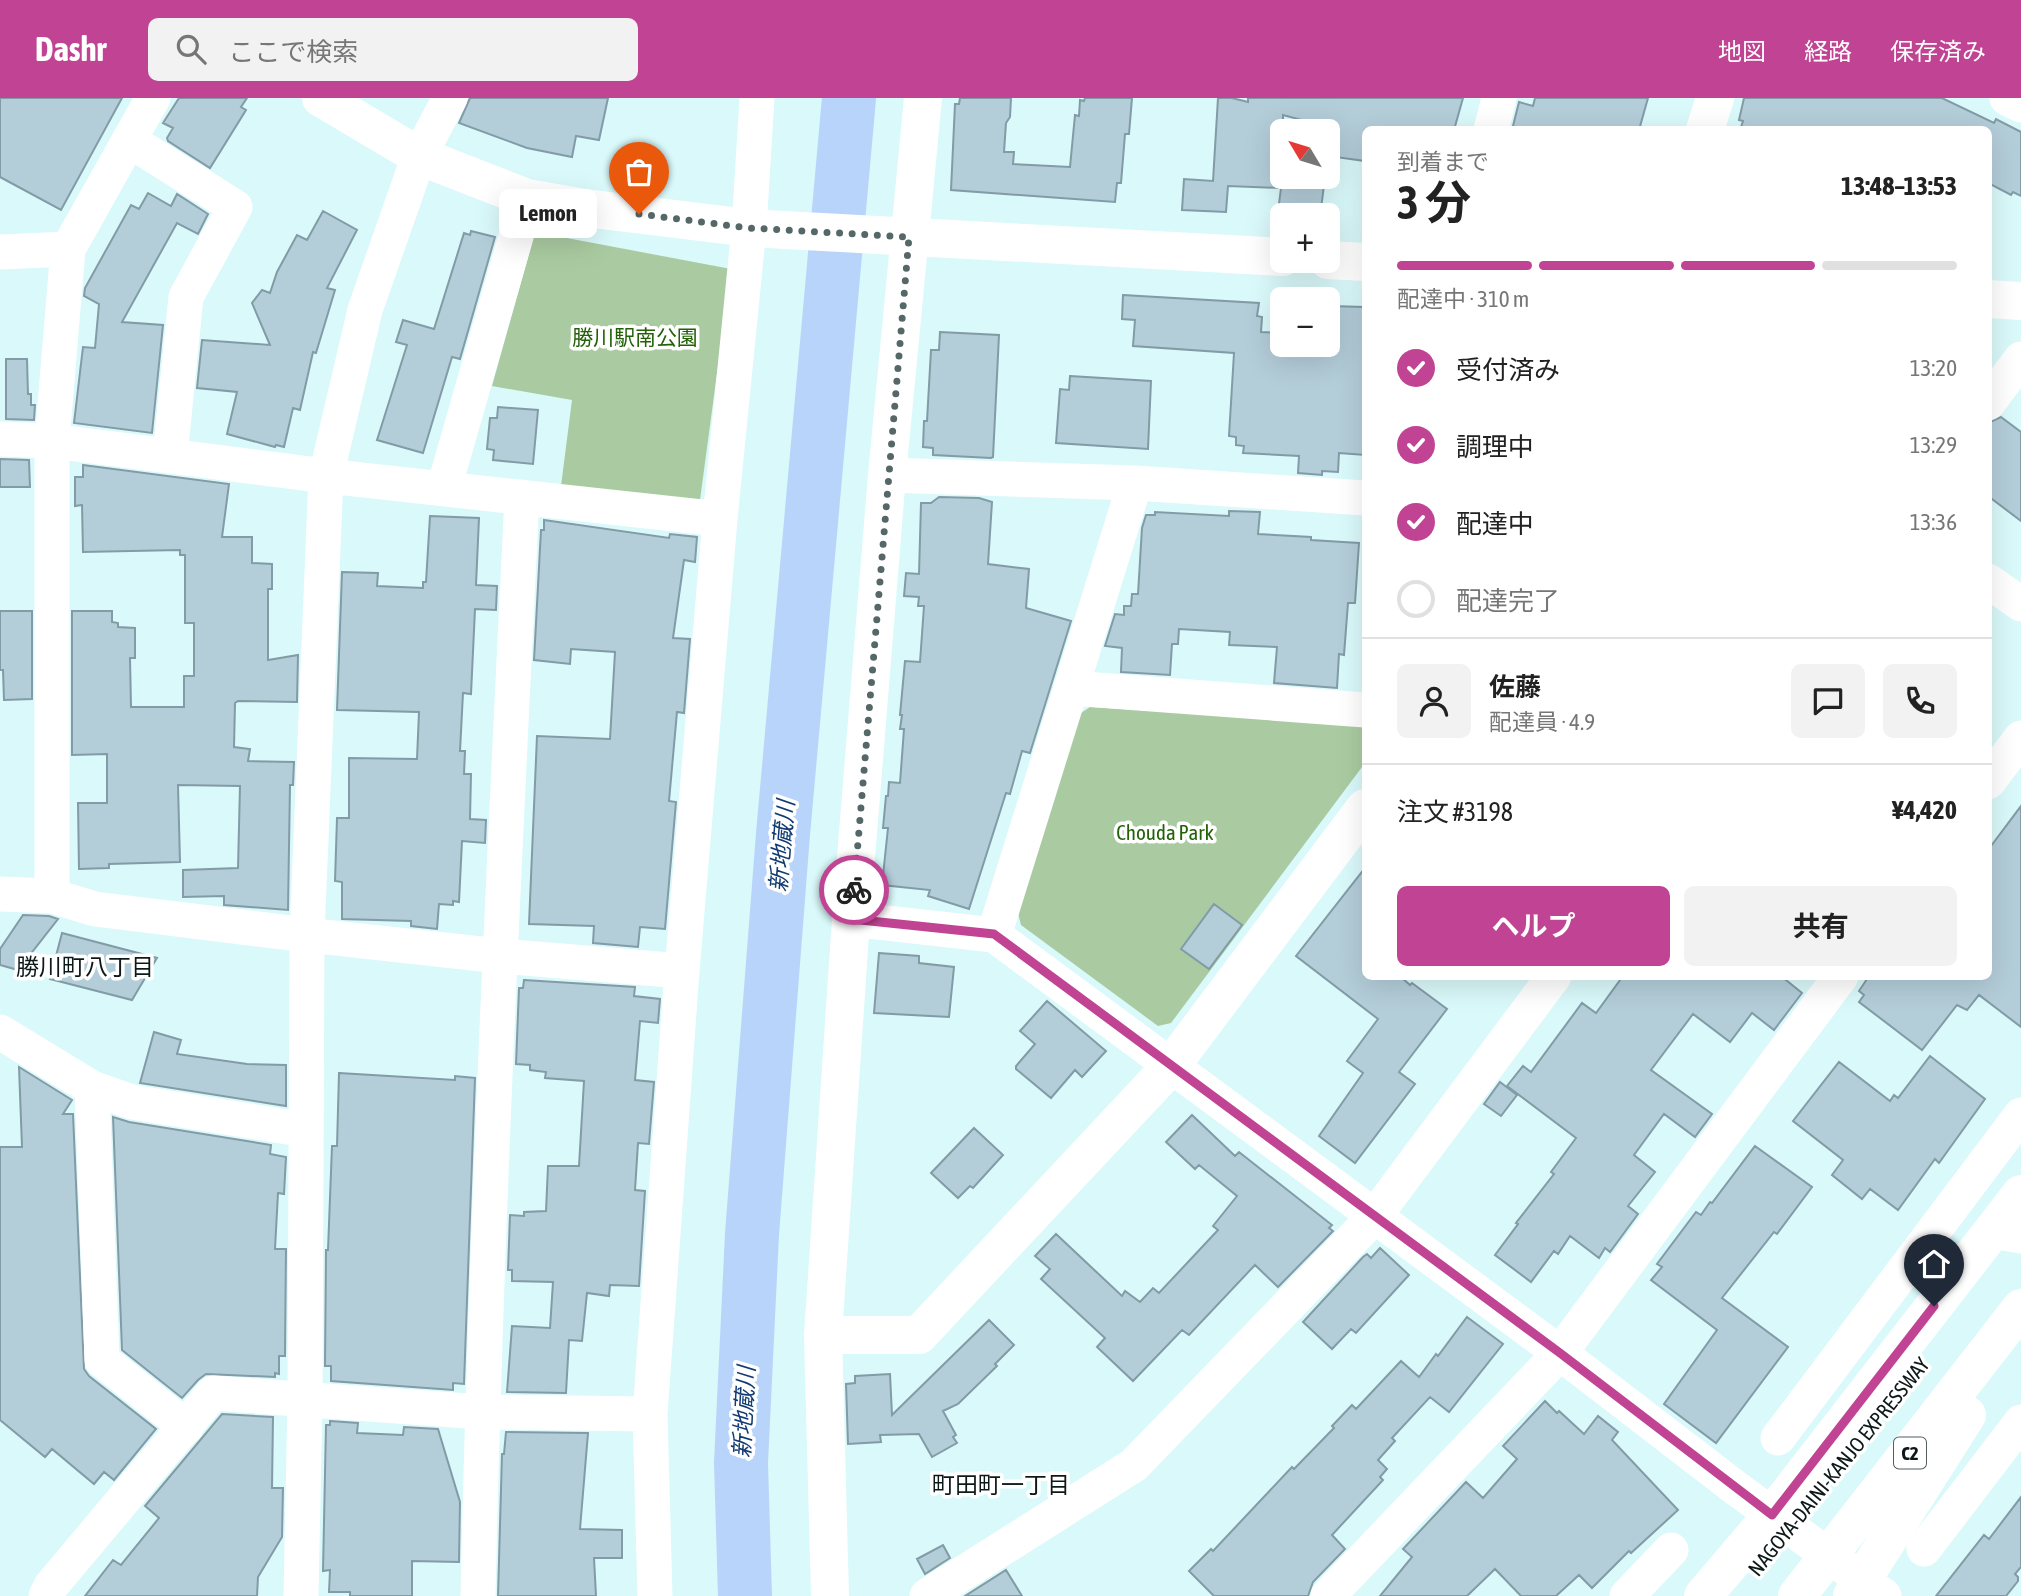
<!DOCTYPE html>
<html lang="ja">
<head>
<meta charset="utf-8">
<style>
  :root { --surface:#fff; --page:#f2f2f2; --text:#222; --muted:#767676; --line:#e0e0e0; --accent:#c04493 }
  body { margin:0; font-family:"Asap Condensed","Noto Sans JP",sans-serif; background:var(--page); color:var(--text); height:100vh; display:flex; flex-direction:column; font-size:26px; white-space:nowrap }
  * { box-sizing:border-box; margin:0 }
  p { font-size:23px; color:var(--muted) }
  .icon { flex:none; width:38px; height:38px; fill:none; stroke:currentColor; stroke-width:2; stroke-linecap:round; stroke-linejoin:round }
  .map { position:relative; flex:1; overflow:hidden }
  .panel { position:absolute; left:1362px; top:28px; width:630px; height:854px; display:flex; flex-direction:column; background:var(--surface); border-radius:10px; box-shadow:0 7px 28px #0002 }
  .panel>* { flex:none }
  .needle { width:46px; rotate:308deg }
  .buttons { position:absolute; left:1270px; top:21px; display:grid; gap:14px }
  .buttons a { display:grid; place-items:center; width:70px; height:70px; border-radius:10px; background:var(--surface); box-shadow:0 7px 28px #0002; font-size:35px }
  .pin { position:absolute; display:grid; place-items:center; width:60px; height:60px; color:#fff; margin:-72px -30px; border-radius:50% 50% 50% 0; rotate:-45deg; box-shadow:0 0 7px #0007 }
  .pin .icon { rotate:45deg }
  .courier { position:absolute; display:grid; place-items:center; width:70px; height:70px; margin:-35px; border:5px solid #c04493; border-radius:50%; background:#fff; color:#222; box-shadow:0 2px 9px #0007 }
  .bubble { position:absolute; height:49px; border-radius:10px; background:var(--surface); box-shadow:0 7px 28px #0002; font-size:23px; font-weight:700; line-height:49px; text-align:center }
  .headline em { font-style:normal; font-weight:700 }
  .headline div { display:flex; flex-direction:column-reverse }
  .headline { display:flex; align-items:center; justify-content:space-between; height:119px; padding:0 35px }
  h1 { font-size:46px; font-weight:700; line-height:52px }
  .bar { display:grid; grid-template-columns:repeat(4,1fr); gap:10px 7px; align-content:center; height:84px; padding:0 35px }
  .bar i { height:9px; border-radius:5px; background:var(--line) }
  .bar .selected { background:var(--accent) }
  .bar p { grid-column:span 4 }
  .line { display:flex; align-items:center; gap:18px; padding:0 35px; border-top:2px solid var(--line) }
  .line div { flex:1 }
  .round { display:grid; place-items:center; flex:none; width:74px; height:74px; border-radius:10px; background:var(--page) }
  ol { padding:0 35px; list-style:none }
  li { display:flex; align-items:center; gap:21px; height:77px }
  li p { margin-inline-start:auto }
  li .icon { padding:7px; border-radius:50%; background:var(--accent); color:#fff; stroke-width:4 }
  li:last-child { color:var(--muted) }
  li i { width:38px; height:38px; border:4px solid var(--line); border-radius:50% }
  .button { display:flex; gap:14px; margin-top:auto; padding:14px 35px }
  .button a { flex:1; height:80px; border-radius:10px; background:var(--accent); color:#fff; font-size:28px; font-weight:700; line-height:80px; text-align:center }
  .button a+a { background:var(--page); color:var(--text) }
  header { display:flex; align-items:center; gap:42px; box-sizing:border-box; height:98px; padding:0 35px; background:var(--accent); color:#fff }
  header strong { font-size:33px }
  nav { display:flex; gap:38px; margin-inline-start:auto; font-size:24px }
  .search { width:490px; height:63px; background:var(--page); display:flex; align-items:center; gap:18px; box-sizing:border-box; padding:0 24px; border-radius:10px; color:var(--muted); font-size:26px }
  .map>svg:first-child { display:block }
</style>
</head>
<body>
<header>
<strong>Dashr</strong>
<div class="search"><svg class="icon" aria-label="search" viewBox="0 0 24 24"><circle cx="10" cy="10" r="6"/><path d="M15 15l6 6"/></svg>ここで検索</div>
<nav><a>地図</a><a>経路</a><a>保存済み</a></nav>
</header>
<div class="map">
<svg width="2021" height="1498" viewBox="0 0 2021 1498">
  <rect width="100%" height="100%" fill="#daf9fa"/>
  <path fill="#aacba1" d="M 535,134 L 731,171 L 700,402 L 561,388 L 572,302 L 492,288 Z
    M 1090,609 L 1365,626 L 1365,665 L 1171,925 L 1158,928 L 1021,827 L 1018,815 L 1078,617 Z"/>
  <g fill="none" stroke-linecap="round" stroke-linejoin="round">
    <path stroke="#b8d4fa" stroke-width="54" d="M 745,1498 L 741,1365 L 752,1136 L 783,736 L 849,0"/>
  </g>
  <path fill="#b3cdd9" stroke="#829ba6" stroke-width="2" d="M 0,0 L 122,0 L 61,112 L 0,79 Z
    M 179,0 L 247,0 L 241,9 L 246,12 L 210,70 L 168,43 L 167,40 L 173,30 L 163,25 Z
    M 470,0 L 608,0 L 599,42 L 576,38 L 572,59 L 527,50 L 459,25 Z
    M 960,0 L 1011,0 L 1010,19 L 1006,25 L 1004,54 L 1014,54 L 1013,66 L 1070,69 L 1075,17 L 1079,18 L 1080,2 L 1084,3 L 1085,0 L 1132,0 L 1129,36 L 1125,36 L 1121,85 L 1117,85 L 1115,104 L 951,92 L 955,6 L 959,6 Z
    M 1218,0 L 1232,0 L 1248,4 L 1248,0 L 1463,0 L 1454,32 L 1365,32 L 1365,63 L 1328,58 L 1328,29 L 1283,17 L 1283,79 L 1325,79 L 1321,111 L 1279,106 L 1281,90 L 1228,88 L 1226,114 L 1182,112 L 1184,81 L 1213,83 Z
    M 1535,0 L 1648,0 L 1639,32 L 1512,32 L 1519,4 L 1533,8 Z
    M 1744,0 L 1942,0 L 1994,25 L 1996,21 L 2021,34 L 2021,98 L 2013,94 L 2011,97 L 1988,85 L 1988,32 L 1740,32 L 1743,23 L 1739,22 Z
    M 148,95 L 171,108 L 177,96 L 208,116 L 198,136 L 177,125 L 122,224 L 163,227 L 152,335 L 74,325 L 83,249 L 95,250 L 99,206 L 84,198 L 85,190 L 131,107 L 139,111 Z
    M 323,113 L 357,132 L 327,190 L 335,192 L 316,255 L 313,254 L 300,312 L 293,310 L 284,349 L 276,347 L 275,349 L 227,336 L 237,294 L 197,290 L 202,242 L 270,247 L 252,205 L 262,192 L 270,195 L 277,174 L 297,137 L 307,142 Z
    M 471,133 L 495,139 L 460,261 L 452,259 L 423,355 L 377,342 L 407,247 L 396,244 L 403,222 L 434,231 L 464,135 L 470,137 Z
    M 1123,197 L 1259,205 L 1257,218 L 1262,219 L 1261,234 L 1283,235 L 1283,247 L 1328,247 L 1330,208 L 1365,209 L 1365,357 L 1339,355 L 1338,374 L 1322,373 L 1322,377 L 1298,375 L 1299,358 L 1243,355 L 1244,348 L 1236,347 L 1236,339 L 1229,338 L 1234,255 L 1133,248 L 1135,222 L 1122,221 Z
    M 940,234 L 999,237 L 993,359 L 991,360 L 933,357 L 933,350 L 923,349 L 924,323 L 927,323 L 931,252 L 939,252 Z
    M 6,261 L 27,261 L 28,296 L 31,296 L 31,307 L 35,307 L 34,322 L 6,321 Z
    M 1070,278 L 1151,283 L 1148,351 L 1056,345 L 1060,291 L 1069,292 Z
    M 498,309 L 538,312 L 533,366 L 493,362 L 494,352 L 487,351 L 490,320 L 497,320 Z
    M 2001,319 L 2021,334 L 2021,423 L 1988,398 L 1988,325 Z
    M 0,361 L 29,362 L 30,389 L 0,389 Z
    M 83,367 L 229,386 L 222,439 L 252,439 L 252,465 L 272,466 L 272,491 L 268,491 L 268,562 L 298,557 L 297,604 L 238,603 L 235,605 L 234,649 L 250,651 L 248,663 L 294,664 L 293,687 L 290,687 L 288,812 L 224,807 L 224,798 L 183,799 L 183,772 L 238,770 L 240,688 L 178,687 L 180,764 L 109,766 L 109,770 L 79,771 L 78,705 L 107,705 L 107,656 L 72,657 L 72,513 L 112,513 L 112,524 L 118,525 L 118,529 L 135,530 L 135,560 L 130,560 L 131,609 L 184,609 L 184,578 L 194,578 L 194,525 L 185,525 L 185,457 L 180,457 L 180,452 L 83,454 L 82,407 L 75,408 L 75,379 L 83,379 Z
    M 939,399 L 979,400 L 992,404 L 988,466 L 1029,471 L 1026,510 L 1071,523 L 1030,655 L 1022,653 L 1010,696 L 1006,695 L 969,811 L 928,798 L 930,792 L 882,787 L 888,730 L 883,730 L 886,698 L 888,698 L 889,684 L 900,685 L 904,631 L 900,631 L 902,617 L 900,617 L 905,563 L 920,564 L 924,508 L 918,508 L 919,499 L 904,498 L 906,475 L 919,476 L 921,405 L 931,405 Z
    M 1229,413 L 1260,414 L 1258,436 L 1311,439 L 1311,442 L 1359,445 L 1355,505 L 1348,505 L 1344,557 L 1339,556 L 1337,590 L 1274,585 L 1277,549 L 1229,547 L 1230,534 L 1179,531 L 1178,546 L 1172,546 L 1170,577 L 1121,574 L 1122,550 L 1105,548 L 1115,516 L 1124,517 L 1124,508 L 1131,508 L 1132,496 L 1138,496 L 1142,430 L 1146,417 L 1155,417 L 1155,414 L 1229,418 Z
    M 430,418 L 479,420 L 476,487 L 497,488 L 496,512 L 475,511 L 471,596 L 463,595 L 460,653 L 465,653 L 464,676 L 471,676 L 470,721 L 486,722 L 485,745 L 462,743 L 459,804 L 453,803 L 453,807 L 439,806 L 437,831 L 411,828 L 411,823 L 342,821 L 342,784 L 335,783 L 337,720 L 349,720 L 349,660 L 417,661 L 419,614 L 337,612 L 342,474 L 378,475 L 377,488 L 423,490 L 423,484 L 426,484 Z
    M 544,422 L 669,440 L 670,436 L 697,439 L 695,464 L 684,462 L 673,540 L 690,541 L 684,615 L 677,614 L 669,703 L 676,704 L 665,831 L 640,829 L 638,849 L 593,845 L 594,828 L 529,826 L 537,638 L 610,641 L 615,554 L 571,551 L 570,566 L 534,562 L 541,432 L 544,432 Z
    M 0,513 L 32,513 L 32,601 L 4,602 L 3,572 L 0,572 Z
    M 2021,708 L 2021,929 L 1979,897 L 1967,912 L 1957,907 L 1922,952 L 1859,904 L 1864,897 L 1859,893 L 1869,878 L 1988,878 L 1988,752 Z
    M 1365,770 L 1365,878 L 1400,878 L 1410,887 L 1412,885 L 1447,911 L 1399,974 L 1415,986 L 1355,1065 L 1319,1038 L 1363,975 L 1347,963 L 1378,921 L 1296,858 Z
    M 1214,806 L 1242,827 L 1209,871 L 1181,851 Z
    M 23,817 L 49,818 L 58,821 L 18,872 L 0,867 L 0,851 Z
    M 62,835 L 157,860 L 132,902 L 50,881 Z
    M 879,855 L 919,858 L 919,865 L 954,869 L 949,919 L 874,915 Z
    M 1623,878 L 1781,878 L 1802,895 L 1774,932 L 1752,915 L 1730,944 L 1693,916 L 1651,972 L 1712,1016 L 1695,1039 L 1664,1016 L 1634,1057 L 1655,1074 L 1628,1108 L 1638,1116 L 1610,1154 L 1605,1150 L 1599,1160 L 1570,1138 L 1558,1156 L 1554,1153 L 1531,1184 L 1495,1157 L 1518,1126 L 1516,1125 L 1554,1076 L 1551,1074 L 1576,1040 L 1507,988 L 1523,968 L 1531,974 L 1582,905 L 1596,915 Z
    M 524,882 L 635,889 L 634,898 L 660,901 L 658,925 L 640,923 L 635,982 L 654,984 L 649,1046 L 638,1045 L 635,1092 L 645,1093 L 639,1188 L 610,1187 L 609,1198 L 587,1195 L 582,1243 L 569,1242 L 566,1295 L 507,1294 L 512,1228 L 550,1230 L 553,1184 L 512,1183 L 512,1172 L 508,1172 L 510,1117 L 524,1118 L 524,1114 L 546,1113 L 548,1068 L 579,1068 L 584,983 L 545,980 L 546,974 L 530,972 L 530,967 L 516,966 L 519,890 L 523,890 Z
    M 1047,903 L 1106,953 L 1082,979 L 1075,972 L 1051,1000 L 1016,971 L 1016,968 L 1035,946 L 1020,933 Z
    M 154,934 L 181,942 L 177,956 L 247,966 L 286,967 L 286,1008 L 140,985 Z
    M 1930,958 L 1985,1001 L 1939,1065 L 1935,1061 L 1898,1112 L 1870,1091 L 1862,1101 L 1832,1077 L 1843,1062 L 1793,1023 L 1839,964 L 1890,1003 L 1894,997 L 1898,1000 Z
    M 19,969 L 72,1002 L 63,1016 L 73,1016 L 84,1271 L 89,1278 L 156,1331 L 114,1382 L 104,1374 L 94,1386 L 52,1351 L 45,1359 L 0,1322 L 0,1049 L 22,1049 Z
    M 339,975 L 455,982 L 455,978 L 475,980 L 464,1286 L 453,1285 L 453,1292 L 331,1283 L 331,1268 L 325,1268 L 326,1152 L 328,1152 L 332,1048 L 337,1048 Z
    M 1500,984 L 1517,997 L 1501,1018 L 1484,1006 Z
    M 1192,1017 L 1235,1058 L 1239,1054 L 1332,1127 L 1329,1130 L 1333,1133 L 1278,1189 L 1255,1167 L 1189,1237 L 1182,1232 L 1133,1283 L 1097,1249 L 1105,1240 L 1041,1181 L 1050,1171 L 1035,1158 L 1056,1136 L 1122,1198 L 1125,1193 L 1140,1204 L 1153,1190 L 1159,1195 L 1218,1132 L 1213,1128 L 1237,1098 L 1199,1067 L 1195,1071 L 1166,1044 Z
    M 113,1019 L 129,1024 L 271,1047 L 270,1056 L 286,1059 L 284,1096 L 278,1095 L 275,1151 L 286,1151 L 285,1258 L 279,1258 L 279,1276 L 275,1275 L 275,1279 L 206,1276 L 198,1282 L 182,1300 L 122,1252 Z
    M 974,1030 L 1003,1057 L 973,1090 L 970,1088 L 958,1100 L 931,1075 Z
    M 1755,1048 L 1812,1089 L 1777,1136 L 1774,1134 L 1722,1200 L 1788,1249 L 1716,1345 L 1664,1306 L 1717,1232 L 1651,1182 L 1662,1169 L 1657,1166 L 1696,1114 L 1701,1117 L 1710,1104 L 1712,1105 Z
    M 1380,1150 L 1409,1177 L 1356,1235 L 1351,1231 L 1332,1251 L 1303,1224 L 1363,1159 L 1367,1156 L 1371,1160 Z
    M 1467,1219 L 1503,1246 L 1449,1314 L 1430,1299 L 1392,1340 L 1395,1343 L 1378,1362 L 1387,1371 L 1380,1379 L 1383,1382 L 1332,1437 L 1345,1451 L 1313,1484 L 1308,1498 L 1214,1498 L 1189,1473 L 1211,1451 L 1213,1453 L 1292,1369 L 1294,1371 L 1334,1330 L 1332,1328 L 1352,1307 L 1356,1311 L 1401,1263 L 1419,1279 L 1436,1256 L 1438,1258 Z
    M 989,1222 L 1014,1247 L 995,1266 L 997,1268 L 958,1306 L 943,1313 L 956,1337 L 953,1339 L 957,1345 L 932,1359 L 919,1336 L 880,1337 L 881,1344 L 848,1346 L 846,1286 L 855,1285 L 855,1278 L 890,1276 L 892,1317 Z
    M 1545,1303 L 1557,1315 L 1559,1313 L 1584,1336 L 1598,1318 L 1618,1334 L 1612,1342 L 1678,1412 L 1631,1455 L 1629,1453 L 1592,1490 L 1579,1477 L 1556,1498 L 1521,1498 L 1495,1471 L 1467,1498 L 1380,1498 L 1412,1459 L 1403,1451 L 1466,1384 L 1483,1400 L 1517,1361 L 1503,1348 Z
    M 222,1316 L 273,1319 L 272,1390 L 283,1390 L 282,1439 L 258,1479 L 257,1498 L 85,1498 L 113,1462 L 121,1467 L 159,1420 L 145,1408 Z
    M 330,1323 L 358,1325 L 357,1335 L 403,1337 L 404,1329 L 438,1331 L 460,1404 L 459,1464 L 412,1463 L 412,1498 L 350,1498 L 350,1494 L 329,1494 L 330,1472 L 323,1473 L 326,1327 L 330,1327 Z
    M 506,1334 L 588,1335 L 580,1431 L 622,1432 L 622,1460 L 594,1460 L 596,1498 L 498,1498 L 502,1356 L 504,1356 Z
    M 2021,1399 L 2021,1469 L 2015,1476 L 2018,1479 L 2018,1483 L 2006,1498 L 1936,1498 L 1984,1437 L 1989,1441 Z
    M 943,1447 L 950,1460 L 925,1476 L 917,1461 Z
    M 1006,1472 L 1022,1498 L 965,1498 Z"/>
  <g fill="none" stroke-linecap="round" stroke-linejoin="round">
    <path stroke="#fff" stroke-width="35" d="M 2007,0 L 2021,7
      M 1491,32 L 1499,0
      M 129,42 L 235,109 L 186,199 L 170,358
      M 0,154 L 68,151
      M 1988,305 L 2021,261
      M 0,341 L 52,343 L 326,378 L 720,421
      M 887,377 L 1135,385 L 1365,400
      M 444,390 L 527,100
      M 1988,483 L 2021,506
      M 1071,590 L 1365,612
      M 1988,684 L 2021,640
      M 0,796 L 52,798 L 95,811 L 307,837 L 500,858 L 682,873
      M 52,798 L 52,343 L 68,151 L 153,0
      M 851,821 L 994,837 L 1560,1255 L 1737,1391 L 1884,1498
      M 994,837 L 1135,385
      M 0,934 L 92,990 L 132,1004 L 306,1032
      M 92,990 L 102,1262 L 186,1329
      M 1993,1133 L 2021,1138
      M 1778,1340 L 2021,1017
      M 1924,1451 L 2021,1324
      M 46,1498 L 51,1488 L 213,1295 L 482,1314 L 650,1316
      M 301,1498 L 305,1302 L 307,837 L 326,378 L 365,212 L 419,58 L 450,0
      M 478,1498 C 486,1131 504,765 522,399
      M 655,1498 L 650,1316 L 682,873 L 720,421 L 749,130 L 757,0
      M 927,1498 L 1134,1367 L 1374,1119 L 1554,878
      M 1328,1498 L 1560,1255 L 1841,878
      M 1627,1498 L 1671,1452"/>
    <path stroke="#fff" stroke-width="38" d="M 321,0 L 419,58 L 527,100 L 585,110 L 749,130 L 1283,159
      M 1705,32 L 1715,0
      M 1328,162 L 1365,164
      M 1988,201 L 2021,203
      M 823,1237 L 919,1237 L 1171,968 L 1365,710
      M 830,1498 L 823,1237 L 851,821 L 887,377 L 923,0"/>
    <path stroke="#fff" stroke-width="38" d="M 1703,1498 L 1772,1417 L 2021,1096
      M 1797,1498 L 2021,1210
      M 1852,1498 L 1967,1317"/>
  </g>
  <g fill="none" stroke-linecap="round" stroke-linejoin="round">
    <path stroke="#556767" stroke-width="7" stroke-dasharray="0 12.6" d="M 639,116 L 749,130 L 909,139 L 854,792"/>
    <path stroke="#c04493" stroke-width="9" d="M 854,792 L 851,821 L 994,836 L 1560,1255 L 1772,1417 L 1934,1208"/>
  </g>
  <g text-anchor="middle" stroke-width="7" stroke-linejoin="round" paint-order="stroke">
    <rect fill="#fff" stroke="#565d5d" stroke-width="2" x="1894" y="1339.5" width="32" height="31" rx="5"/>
    <g font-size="19" font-weight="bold" fill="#0d1818">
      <text x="1910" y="1362">C2</text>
    </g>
    <g font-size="21" fill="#226107" stroke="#fff">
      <text x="635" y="247">勝川駅南公園</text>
      <text x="1165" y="742">Chouda Park</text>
    </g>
    <g font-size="21" fill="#0d1818" stroke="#fff">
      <text transform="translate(1839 1369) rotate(-51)" y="7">NAGOYA-DAINI-KANJO EXPRESSWAY</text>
    </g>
    <g font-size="23" font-style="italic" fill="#113c73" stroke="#fff">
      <text transform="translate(782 748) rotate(-85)" y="8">新地蔵川</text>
      <text transform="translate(744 1314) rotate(-87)" y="8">新地蔵川</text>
    </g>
    <g font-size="23" fill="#0d1818" stroke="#fff">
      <text x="85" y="877">勝川町八丁目</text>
      <text x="1001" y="1395">町田町一丁目</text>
    </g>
  </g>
</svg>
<div class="buttons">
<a><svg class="needle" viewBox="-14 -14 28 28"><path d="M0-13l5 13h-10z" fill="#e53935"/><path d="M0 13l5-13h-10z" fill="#767676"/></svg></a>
<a>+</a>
<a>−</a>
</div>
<div class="pin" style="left:639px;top:116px;background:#ea580c"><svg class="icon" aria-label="bag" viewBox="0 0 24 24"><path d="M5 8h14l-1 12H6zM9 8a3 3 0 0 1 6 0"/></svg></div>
<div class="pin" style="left:1934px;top:1208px;background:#1f2937"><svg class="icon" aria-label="home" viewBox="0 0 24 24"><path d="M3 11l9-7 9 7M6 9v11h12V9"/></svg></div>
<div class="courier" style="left:854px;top:792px"><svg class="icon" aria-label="bike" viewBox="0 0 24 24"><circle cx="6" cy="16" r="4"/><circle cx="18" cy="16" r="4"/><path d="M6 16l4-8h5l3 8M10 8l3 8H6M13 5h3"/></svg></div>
<div class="bubble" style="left:499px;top:91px;width:98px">Lemon</div>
<section class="panel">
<div class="headline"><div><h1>3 分</h1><p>到着まで</p></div><em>13:48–13:53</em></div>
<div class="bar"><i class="selected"></i><i class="selected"></i><i class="selected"></i><i></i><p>配達中 · 310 m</p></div>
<ol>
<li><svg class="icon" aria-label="check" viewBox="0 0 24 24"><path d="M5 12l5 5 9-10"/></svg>受付済み<p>13:20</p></li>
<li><svg class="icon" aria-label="check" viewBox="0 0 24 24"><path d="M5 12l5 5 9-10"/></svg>調理中<p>13:29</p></li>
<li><svg class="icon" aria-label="check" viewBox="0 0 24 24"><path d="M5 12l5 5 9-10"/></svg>配達中<p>13:36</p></li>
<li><i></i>配達完了</li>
</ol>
<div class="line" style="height:126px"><a class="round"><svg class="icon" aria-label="person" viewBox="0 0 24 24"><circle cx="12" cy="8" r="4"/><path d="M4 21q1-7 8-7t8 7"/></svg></a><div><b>佐藤</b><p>配達員 · 4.9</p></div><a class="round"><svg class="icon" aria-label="chat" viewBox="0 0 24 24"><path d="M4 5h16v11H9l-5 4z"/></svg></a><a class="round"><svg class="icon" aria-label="phone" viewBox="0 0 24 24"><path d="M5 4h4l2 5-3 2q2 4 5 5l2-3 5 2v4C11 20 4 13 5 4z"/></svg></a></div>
<div class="line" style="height:91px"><div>注文 #3198</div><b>¥4,420</b></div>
<div class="button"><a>ヘルプ</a><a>共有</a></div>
</section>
</div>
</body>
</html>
